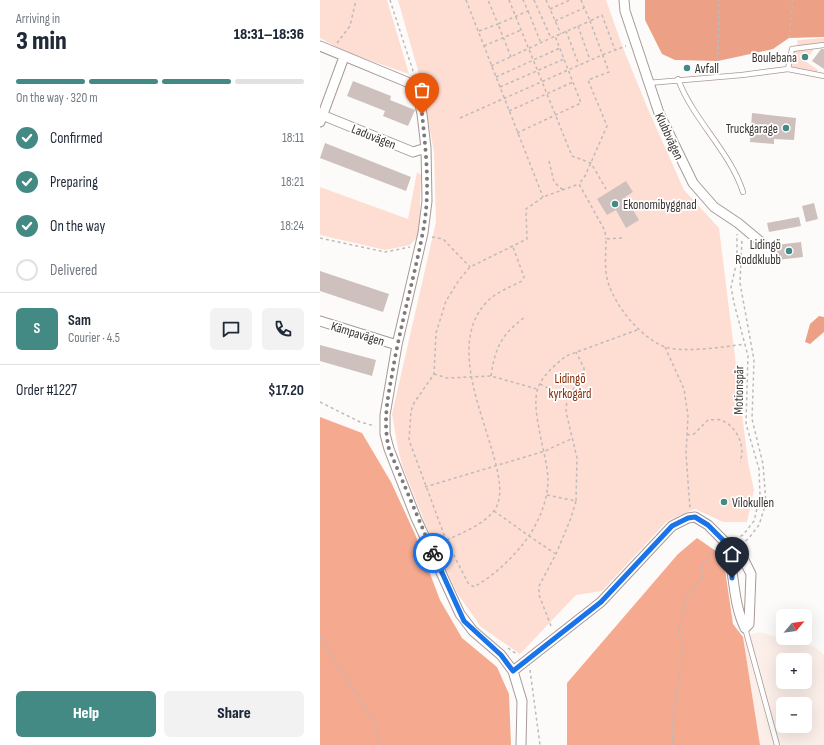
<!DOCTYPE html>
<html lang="en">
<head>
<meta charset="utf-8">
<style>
  :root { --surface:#fff; --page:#f2f2f3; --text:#1f2937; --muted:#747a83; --line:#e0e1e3; --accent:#438a85 }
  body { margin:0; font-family:"Sofia Sans Condensed",sans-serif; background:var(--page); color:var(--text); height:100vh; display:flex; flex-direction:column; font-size:15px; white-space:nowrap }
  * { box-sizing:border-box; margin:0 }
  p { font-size:13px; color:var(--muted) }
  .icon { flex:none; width:22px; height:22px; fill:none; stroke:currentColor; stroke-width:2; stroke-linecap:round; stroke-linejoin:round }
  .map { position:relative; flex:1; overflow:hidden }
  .drawer { display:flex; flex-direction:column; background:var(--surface); width:320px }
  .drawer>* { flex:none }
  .needle { width:26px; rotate:61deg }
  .buttons { position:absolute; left:456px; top:609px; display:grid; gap:8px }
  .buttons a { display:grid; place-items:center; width:36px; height:36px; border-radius:6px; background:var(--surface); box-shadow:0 4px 16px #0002; font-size:20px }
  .pin { position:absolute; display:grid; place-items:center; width:34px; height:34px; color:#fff; margin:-41px -17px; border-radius:50% 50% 50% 0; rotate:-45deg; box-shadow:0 0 4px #0007 }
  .pin .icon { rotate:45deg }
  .courier { position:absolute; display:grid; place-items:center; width:40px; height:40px; margin:-20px; border:3px solid #1a73e8; border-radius:50%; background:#fff; color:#222; box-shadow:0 1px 5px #0007 }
  .head em { font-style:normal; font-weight:800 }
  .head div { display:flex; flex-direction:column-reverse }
  .head { display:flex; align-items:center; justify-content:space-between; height:68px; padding:0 16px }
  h1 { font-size:26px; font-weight:800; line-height:30px }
  .bar { display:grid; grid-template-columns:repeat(4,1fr); gap:6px 4px; align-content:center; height:48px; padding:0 16px }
  .bar i { height:5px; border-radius:3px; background:var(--line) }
  .bar .current { background:var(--accent) }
  .bar p { grid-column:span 4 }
  .line { display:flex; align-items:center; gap:10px; padding:0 16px; border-top:1px solid var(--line) }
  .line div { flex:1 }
  .round { display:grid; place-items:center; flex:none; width:42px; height:42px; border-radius:6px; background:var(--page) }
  ol { padding:0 16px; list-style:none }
  li { display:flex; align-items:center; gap:12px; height:44px }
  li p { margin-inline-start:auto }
  li .icon { padding:4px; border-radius:50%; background:var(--accent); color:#fff; stroke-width:4 }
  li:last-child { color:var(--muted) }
  li i { width:22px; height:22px; border:2px solid var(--line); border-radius:50% }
  .cta { display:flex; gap:8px; margin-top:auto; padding:8px 16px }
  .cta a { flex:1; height:46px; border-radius:6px; background:var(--accent); color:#fff; font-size:16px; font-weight:800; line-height:46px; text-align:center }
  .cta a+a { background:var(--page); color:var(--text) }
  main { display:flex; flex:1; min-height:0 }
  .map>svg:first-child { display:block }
</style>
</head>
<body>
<main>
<section class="drawer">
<div class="head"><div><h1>3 min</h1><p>Arriving in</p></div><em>18:31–18:36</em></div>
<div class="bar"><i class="current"></i><i class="current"></i><i class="current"></i><i></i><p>On the way · 320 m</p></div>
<ol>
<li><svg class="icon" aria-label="check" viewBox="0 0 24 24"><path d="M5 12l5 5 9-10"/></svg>Confirmed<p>18:11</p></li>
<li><svg class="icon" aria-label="check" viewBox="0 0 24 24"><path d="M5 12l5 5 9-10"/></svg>Preparing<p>18:21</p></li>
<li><svg class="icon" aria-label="check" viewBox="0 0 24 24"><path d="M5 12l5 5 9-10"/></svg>On the way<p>18:24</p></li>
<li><i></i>Delivered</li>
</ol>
<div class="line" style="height:72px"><b class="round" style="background:var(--accent);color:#fff">S</b><div><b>Sam</b><p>Courier · 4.5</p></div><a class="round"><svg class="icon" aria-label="chat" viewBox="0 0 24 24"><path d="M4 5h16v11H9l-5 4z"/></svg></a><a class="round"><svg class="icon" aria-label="phone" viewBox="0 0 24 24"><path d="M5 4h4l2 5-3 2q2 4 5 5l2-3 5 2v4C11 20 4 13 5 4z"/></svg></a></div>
<div class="line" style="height:52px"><div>Order #1227</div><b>$17.20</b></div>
<div class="cta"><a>Help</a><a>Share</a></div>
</section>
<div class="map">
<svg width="504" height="745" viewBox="0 0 504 745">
  <rect width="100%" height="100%" fill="#fdfbfa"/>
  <path fill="#fcefea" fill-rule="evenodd" d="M 439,632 L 495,647 L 504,655 L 504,745 L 440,745 L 423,637 ZM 463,660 L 485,660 L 485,682 L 463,682 ZM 463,704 L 485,704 L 485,726 L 463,726 Z"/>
  <path fill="#feddd2" d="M 0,0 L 67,0 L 89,74 L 26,52 L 0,38 Z
    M 78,0 L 286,0 L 303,48 L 328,109 L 364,190 L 399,228 L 428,462 L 434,490 L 427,522 L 403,522 L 375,509 L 347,521 L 282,591 L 256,595 L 200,654 L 161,627 L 137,593 L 105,523 L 82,465 L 78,449 L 72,414 L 116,222 L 114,152 L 101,81 Z
    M 504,38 L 504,43 L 478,46 L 477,41 L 479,40 Z
    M 495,48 L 485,61 L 498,70 L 497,72 L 472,67 L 473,50 Z
    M 97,172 L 101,175 L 99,235 L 90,245 L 65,250 L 0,235 L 0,187 L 88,219 Z"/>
  <path fill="#f5a98f" d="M 0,417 L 42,433 L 71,482 L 95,534 L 120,600 L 142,638 L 177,667 L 189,694 L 191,745 L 0,745 Z
    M 377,538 L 403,556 L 413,624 L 423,637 L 440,745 L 247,745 L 247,683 L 358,554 Z"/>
  <path fill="#eca187" d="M 325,0 L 504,0 L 504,37 L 469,38 L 453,49 L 398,61 L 355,60 L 342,54 L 325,20 Z
    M 499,316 L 504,317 L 504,332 L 490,344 L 485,342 L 490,324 Z"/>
  <path fill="#cec0bc" d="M 501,49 L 504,49 L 504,69 L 492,61 Z
    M 33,81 L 71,96 L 70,100 L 95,110 L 88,126 L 63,116 L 65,111 L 27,96 Z
    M 432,113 L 476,118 L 474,140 L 454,139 L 454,144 L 430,142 Z
    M 5,143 L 91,177 L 86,191 L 0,158 Z
    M 306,181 L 313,192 L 305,197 L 319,220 L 306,228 L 296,210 L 287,215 L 277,199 Z
    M 494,203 L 498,219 L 486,222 L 482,206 Z
    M 479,217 L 481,226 L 449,232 L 447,223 Z
    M 481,242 L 483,257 L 457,260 L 456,245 Z
    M 0,271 L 69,294 L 63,312 L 0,291 Z
    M 0,345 L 56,360 L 52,376 L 0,361 Z"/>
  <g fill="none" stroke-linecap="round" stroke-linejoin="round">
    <g stroke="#a79a96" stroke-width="6">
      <path id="lane" d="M 468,69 L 472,49 L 504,45
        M 358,79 C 373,120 410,151 423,192
        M 328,83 L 422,75 L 468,69 L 504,76
        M 425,628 L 457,745"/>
    </g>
    <g stroke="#a79a96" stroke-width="11">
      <path id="street" d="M 304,0 L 305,11 L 339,113 L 373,183 L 394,207 L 418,223 L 442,243
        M 0,46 L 87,82 L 93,86 L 98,95 L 102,114 L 106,148 L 107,201 L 103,233 L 77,345 L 65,415 L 65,434 L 69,449 L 96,518 L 140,614 L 153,631 L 181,655 L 193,671 L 202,701 L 201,745
        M 2,115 L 93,152 L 106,148
        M 0,122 L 24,57
        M 0,321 L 77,345
        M 193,671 L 281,602 L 352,526 L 368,518 L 375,517 L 388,525 L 425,562 L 431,574 L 429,624 L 425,628 C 412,601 415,571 406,543"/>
    </g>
    <path stroke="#bdbab9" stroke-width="1.5" stroke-dasharray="3 3" stroke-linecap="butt" d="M 70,0 L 94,74
      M 146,0 L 223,197
      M 189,0 L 252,156 L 271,163 L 286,189
      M 214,0 L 231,38 L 270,21 L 289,72 L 268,80 L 287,126 L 265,176 L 259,184 L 285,231 L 286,239
      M 226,0 L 241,34
      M 261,0 L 270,21 L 282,15 L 295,50
      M 230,9 L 250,0
      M 208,11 L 221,43
      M 235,21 L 264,8
      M 258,26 L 270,60
      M 159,31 L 178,24 L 168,0
      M 246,31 L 259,65
      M 469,38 L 473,0
      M 17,43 L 30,26 L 36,0
      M 164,46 L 201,30
      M 191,57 L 178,24 L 208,11 L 203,0
      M 398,61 L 399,0
      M 171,66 L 231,38
      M 176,77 L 240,48
      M 180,87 L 244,59
      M 189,111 L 253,82
      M 140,118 L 282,55 L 306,46
      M 197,133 L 261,103 L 235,36
      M 229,161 L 234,182 L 243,190
      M 112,237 L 123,239 L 150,267
      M 0,238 L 65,252 L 90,247
      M 302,238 L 286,239 C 286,252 284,269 288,282 C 295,306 321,338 345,347 C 365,353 404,347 425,344
      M 345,347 L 364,389 L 368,416 L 366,454 L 370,509
      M 114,374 L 127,378 L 171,376 L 217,389
      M 171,376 C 175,347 182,334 205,317
      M 220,384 L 247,397
      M 0,402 L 40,422 L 55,426
      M 367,435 L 374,434 L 388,420 C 392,420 397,419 401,420 C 417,426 426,447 420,462
      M 105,487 L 225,451 L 251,439
      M 227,495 L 256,501 L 257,458 L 246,412 L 247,397 L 264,377 L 264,368 L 256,352
      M 174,511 L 209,536 C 220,519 228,499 228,479 C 227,454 210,409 218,388 C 222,376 236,364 246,356 L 317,330
      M 415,539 L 423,535 L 434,521 L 440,496 L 439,469 L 426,424 L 428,356 L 414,303 L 411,287 L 417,261 L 417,234
      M 127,540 C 142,533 162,525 173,512 C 204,476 115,364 164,305 C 174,293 188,288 202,281 L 204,277 L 193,247
      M 421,545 L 429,538 L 439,525 L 446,503 L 443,464 L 432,419 L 434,360 L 420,283 L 422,238
      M 236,554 L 209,536 C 194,557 176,574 154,587 L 148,583 L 126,540 L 89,440 L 91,411 L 94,403 L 114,374 L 116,333 L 126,301 L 139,280 L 150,267 L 207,239 L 206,209 L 223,197 L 259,184
      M 231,626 L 219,595 L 219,586 L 236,554 L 251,518 L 256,501
      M 0,638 L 56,724 L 59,745
      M 188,648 L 198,655
      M 210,670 L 220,745
      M 353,745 L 352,728 L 363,648 L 359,631 L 363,612 L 367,596 L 383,577 L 383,565 L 391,553 L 398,548"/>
    <use href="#lane" stroke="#fff" stroke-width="4.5"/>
    <use href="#street" stroke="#fff" stroke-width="9"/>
  </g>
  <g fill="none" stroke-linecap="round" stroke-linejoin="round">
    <path stroke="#7e7a79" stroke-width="4" stroke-dasharray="0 7.2" d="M 102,114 C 106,151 110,190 104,226 C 95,276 80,325 72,375 C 67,401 63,423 69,449 L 113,553"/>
    <path stroke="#1a73e8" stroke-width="5" d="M 113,553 L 144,621 L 181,655 L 193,671 L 281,602 L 352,526 L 368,518 L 375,517 L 388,525 L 406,543 L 412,560 L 412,578"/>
  </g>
  <g fill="#438a85" stroke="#fff" stroke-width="1.5">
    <circle cx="485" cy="57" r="4"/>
    <circle cx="367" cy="68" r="4"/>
    <circle cx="466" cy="128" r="4"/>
    <circle cx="295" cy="204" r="4"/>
    <circle cx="469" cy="251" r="4"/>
    <circle cx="404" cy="502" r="4"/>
  </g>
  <g text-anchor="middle" stroke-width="3.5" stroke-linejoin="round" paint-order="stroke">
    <g font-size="13" fill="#3a3533" stroke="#fff" text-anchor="end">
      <text x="477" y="62">Boulebana</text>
      <text x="375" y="73" text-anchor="start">Avfall</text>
      <text x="458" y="133">Truckgarage</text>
      <text x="303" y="209" text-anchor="start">Ekonomibyggnad</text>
      <text x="461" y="249">Lidingö<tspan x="461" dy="15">Roddklubb</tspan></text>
      <text x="412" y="507" text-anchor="start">Vilokullen</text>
    </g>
    <g font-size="13" fill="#3a3533" stroke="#fff">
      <text transform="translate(54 136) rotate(22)" y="5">Laduvägen</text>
      <text transform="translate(350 136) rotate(65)" y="5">Klubbvägen</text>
      <text transform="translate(38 333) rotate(17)" y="5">Kämpavägen</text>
      <text transform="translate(418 390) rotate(-89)" y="5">Motionspår</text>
    </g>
    <g font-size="13" fill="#822b06" stroke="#fff">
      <text x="250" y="383">Lidingö<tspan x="250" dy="15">kyrkogård</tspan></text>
    </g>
  </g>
</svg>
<div class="buttons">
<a><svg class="needle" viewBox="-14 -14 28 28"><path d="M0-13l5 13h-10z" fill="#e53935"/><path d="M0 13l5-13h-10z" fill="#747a83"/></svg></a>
<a>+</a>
<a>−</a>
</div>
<div class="pin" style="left:102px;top:114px;background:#ea580c"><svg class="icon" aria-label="bag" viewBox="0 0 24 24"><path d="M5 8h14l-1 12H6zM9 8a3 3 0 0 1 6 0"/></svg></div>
<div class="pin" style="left:412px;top:578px;background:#1f2937"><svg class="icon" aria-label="home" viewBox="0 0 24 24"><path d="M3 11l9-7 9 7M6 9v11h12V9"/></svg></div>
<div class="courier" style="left:113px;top:553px"><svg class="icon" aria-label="bike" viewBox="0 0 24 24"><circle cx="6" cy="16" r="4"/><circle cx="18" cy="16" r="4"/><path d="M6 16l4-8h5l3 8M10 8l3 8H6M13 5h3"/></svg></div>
</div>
</main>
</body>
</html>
